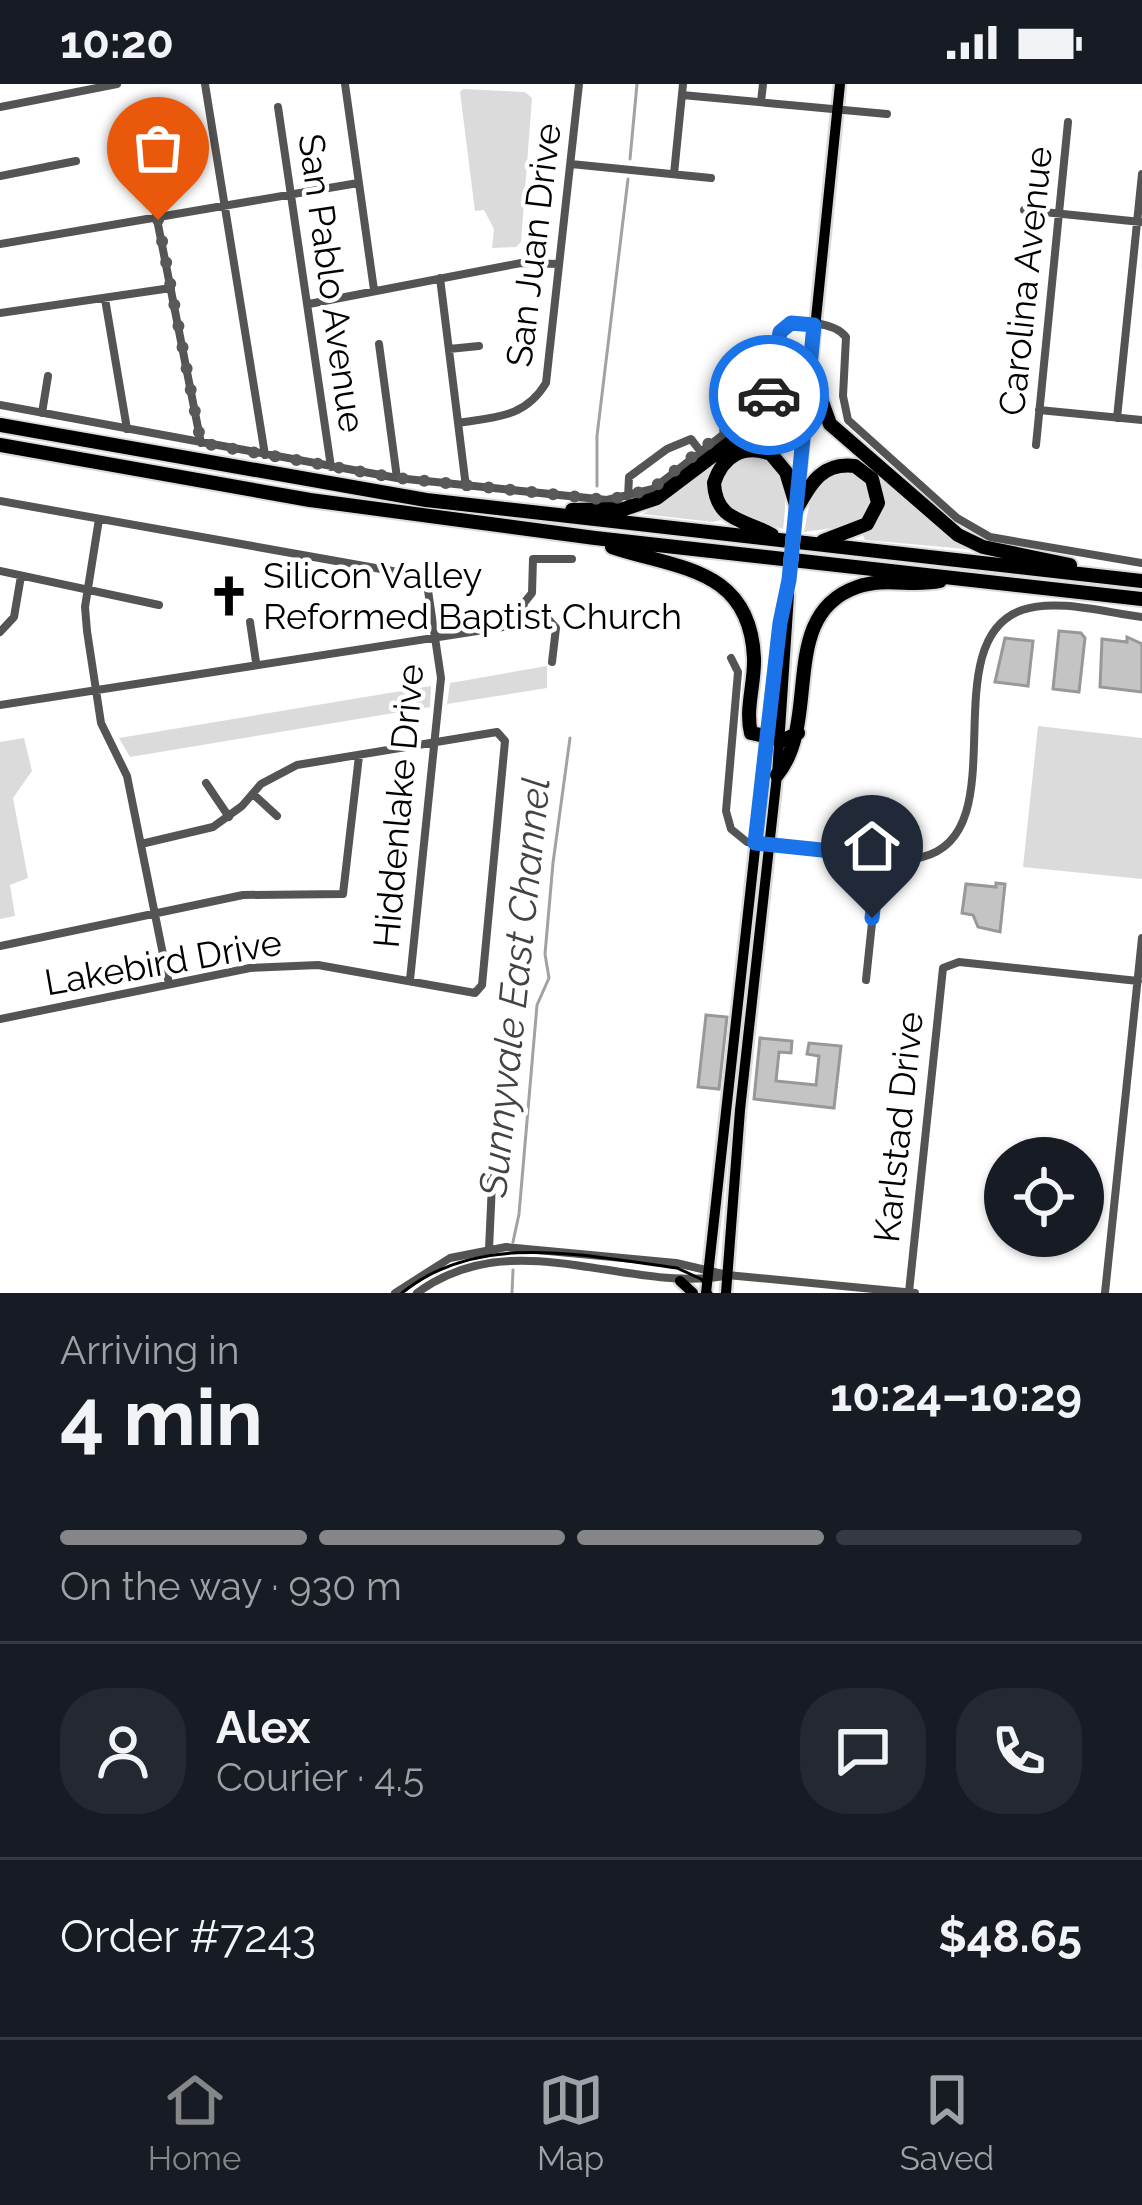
<!DOCTYPE html>
<html lang="en">
<head>
<meta charset="utf-8">
<style>
  :root { --surface:#171b24; --page:#242831; --text:#f1f3f6; --muted:#9ea1a6; --line:#363941; --accent:#858687 }
  body { margin:0; font-family:Raleway,sans-serif; background:var(--page); color:var(--text); height:100vh; display:flex; flex-direction:column; font-size:45px; white-space:nowrap }
  * { box-sizing:border-box; margin:0 }
  p { font-size:39px; color:var(--muted) }
  .icon { flex:none; width:66px; height:66px; fill:none; stroke:currentColor; stroke-width:2; stroke-linecap:round; stroke-linejoin:round }
  .map { position:relative; height:1209px; overflow:hidden }
  .side { display:flex; flex-direction:column; background:var(--surface); flex:1 }
  .side>* { flex:none }
  .buttons { position:absolute; left:984px; top:1053px; display:grid; gap:24px }
  .buttons a { display:grid; place-items:center; width:120px; height:120px; border-radius:50%; background:var(--surface); box-shadow:0 3px 9px #0004; font-size:60px }
  .pin { position:absolute; display:grid; place-items:center; width:102px; height:102px; color:#fff; margin:-123px -51px; border-radius:50% 50% 50% 0; rotate:-45deg; box-shadow:0 0 12px #0007 }
  .pin .icon { rotate:45deg }
  .courier { position:absolute; display:grid; place-items:center; width:120px; height:120px; margin:-60px; border:9px solid #1a73e8; border-radius:50%; background:#fff; color:#222; box-shadow:0 3px 15px #0007 }
  .overview em { font-style:normal; font-weight:700 }
  .overview div { display:flex; flex-direction:column-reverse }
  .overview { display:flex; align-items:center; justify-content:space-between; height:204px; padding:0 60px }
  h1 { font-size:78px; font-weight:700; line-height:90px }
  .bar { display:grid; grid-template-columns:repeat(4,1fr); gap:18px 12px; align-content:center; height:144px; padding:0 60px }
  .bar i { height:15px; border-radius:9px; background:var(--line) }
  .bar .active { background:var(--accent) }
  .bar p { grid-column:span 4 }
  .line { display:flex; align-items:center; gap:30px; padding:0 60px; border-top:3px solid var(--line) }
  .line div { flex:1 }
  .round { display:grid; place-items:center; flex:none; width:126px; height:126px; border-radius:48px; background:var(--page) }
  .status { display:flex; justify-content:space-between; align-items:center; height:84px; padding:0 60px; background:var(--surface); direction:ltr }
  .status svg { height:33px; fill:currentColor }
  .tabs { display:flex; justify-content:space-around; align-items:center; height:168px; border-top:3px solid var(--line); background:var(--surface); font-size:33px; color:var(--muted) }
  .tabs a { display:grid; justify-items:center; gap:6px }
  .tabs .active { color:var(--accent) }
  .map>svg:first-child { display:block }
</style>
</head>
<body>
<div class="status"><b>10:20</b><svg viewBox="0 0 49 12"><path d="M0 12V9h3v3zM5 12V6h3v6zM10 12V3h3v9zM15 12V0h3v12zM26 1h20v11H26zM47 4h2v5h-2z"/></svg></div>
<div class="map">
<svg width="1142" height="1209" viewBox="0 0 1142 1209">
  <rect width="100%" height="100%" fill="#fff"/>
  <path fill="#dbdbdb" d="M 463,5 L 525,8 L 532,14 L 521,158 L 516,163 L 492,164 L 494,145 L 484,126 L 475,127 L 460,8 Z
    M 761,372 C 788,389 787,415 783,445 L 744,435 L 721,415 L 720,396 L 734,375 Z
    M 718,373 L 725,435 L 713,438 L 642,430 L 666,417 Z
    M 840,383 L 869,396 L 874,425 L 861,440 L 804,448 L 813,401 Z
    M 883,389 L 977,466 L 865,456 L 863,451 C 884,436 890,417 879,393 Z
    M 547,582 L 547,604 L 447,620 L 450,599 Z
    M 431,602 L 430,623 L 130,673 L 119,654 Z
    M 1038,642 L 1142,654 L 1142,795 L 1023,783 Z
    M 24,654 L 32,687 L 13,714 L 28,794 L 10,801 L 15,832 L 0,835 L 0,658 Z"/>
  <g fill="none" stroke-linecap="round" stroke-linejoin="round">
    <path stroke="#a2a2a2" stroke-width="3" d="M 630,75 L 637,0
      M 597,402 L 597,352 L 628,95
      M 513,1158 L 519,1130 L 537,921 L 549,894 L 545,870 L 553,779 L 570,654
      M 512,1209 L 513,1186"/>
  </g>
  <path fill="#c4c4c4" stroke="#989898" stroke-width="3" d="M 1059,547 L 1081,549 L 1085,554 L 1079,608 L 1053,605 Z
    M 1127,553 L 1142,560 L 1142,608 L 1100,603 L 1102,555 L 1127,558 Z
    M 1005,554 L 1033,557 L 1028,602 L 995,598 Z
    M 996,799 L 1005,800 L 1000,848 L 978,843 L 973,831 L 962,829 L 966,800 L 996,803 Z
    M 706,931 L 727,933 L 719,1005 L 698,1003 Z
    M 760,954 L 792,957 L 791,969 L 779,968 L 776,997 L 816,1001 L 819,972 L 807,970 L 809,959 L 841,962 L 834,1024 L 754,1015 Z"/>
  <g fill="none" stroke-linecap="round" stroke-linejoin="round">
    <g stroke="#dbdbdb" stroke-width="15">
      <path id="major" d="M 797,420 L 840,0
        M 680,1197 L 693,1209
        M 706,1209 L 780,539 L 789,496
        M 726,1209 L 740,1026 L 777,691 L 789,511"/>
    </g>
    <g stroke="#dbdbdb" stroke-width="18">
      <path id="highway" d="M 810,285 L 830,340 L 958,451 L 983,463 L 1070,481
        M 0,341 L 426,416 L 1142,497
        M 0,361 L 310,416 L 595,454 L 1142,515
        M 797,424 C 811,399 822,378 855,382 L 872,395 L 878,419 L 867,440 L 823,457
        M 572,426 L 624,425 L 657,414 L 788,315 L 810,279
        M 772,451 C 745,435 716,438 714,399 C 723,371 744,360 771,370 L 786,388 L 797,424
        M 612,463 C 677,485 750,483 754,574 C 755,599 745,625 751,649 L 784,656 L 798,649
        M 777,691 C 822,636 777,531 857,503 C 885,493 912,503 940,497"/>
    </g>
    <path stroke="#545454" stroke-width="8" d="M 205,0 L 265,371
      M 345,0 L 374,206
      M 682,11 L 887,30
      M 761,18 L 763,0
      M 0,23 L 117,0
      M 278,23 L 331,383
      M 140,49 L 201,359
      M 571,80 L 711,94
      M 674,90 L 683,0
      M 0,92 L 76,77
      M 1024,126 L 1141,138
      M 0,160 L 358,99
      M 440,194 L 466,403
      M 105,215 L 127,345
      M 309,220 L 521,179 L 559,180
      M 0,229 L 171,204
      M 379,260 L 397,394
      M 449,265 L 479,262
      M 0,321 L 397,394 L 607,416 L 653,405 L 759,323 L 772,306 L 783,244 C 800,235 834,238 846,253 L 843,312 L 848,336 L 957,434 L 990,453 L 1142,479
      M 1039,326 L 1142,336
      M 42,329 L 48,292
      M 1117,334 L 1142,90
      M 458,339 C 495,333 525,334 546,299 L 579,0
      M 1036,361 L 1068,38
      M 628,413 L 629,393 L 667,365 L 691,355 L 701,368
      M 0,417 L 426,493 L 441,594 L 410,896
      M 99,435 L 85,523 L 87,547 L 101,639 L 127,692 L 169,900
      M 0,487 L 159,521
      M 250,538 L 256,578
      M 522,539 L 524,519 L 532,509 L 533,475 L 572,475
      M 0,548 L 14,533 L 21,492
      M 731,574 L 738,588 L 726,727 L 731,745 L 747,758 C 785,763 890,781 922,773 C 1019,750 931,558 1022,526 C 1057,514 1107,529 1142,533
      M 0,621 L 549,536 L 556,544 L 552,578
      M 206,699 L 229,733
      M 253,710 L 277,732
      M 0,862 L 243,811 L 343,810 L 359,672
      M 866,896 L 879,772
      M 0,935 L 250,884 L 318,881 L 475,909 L 482,901 L 505,657 L 497,648 L 297,681 L 261,700 L 242,722 L 213,743 L 141,760
      M 488,1089 L 492,1100 L 489,1165
      M 909,1208 L 943,884 L 959,878 L 1138,897
      M 395,1209 L 450,1174 L 506,1163 L 676,1179 L 727,1191 L 915,1209
      M 417,1209 C 513,1138 625,1209 724,1192
      M 1105,1209 L 1142,854"/>
    <use href="#major" stroke="#000" stroke-width="10"/>
    <use href="#highway" stroke="#000" stroke-width="14"/>
    <path stroke="#000" stroke-width="3" d="M 402,1209 C 479,1146 586,1172 677,1184 L 701,1195 L 711,1209"/>
    <g stroke="#dbdbdb" stroke-width="15" stroke-linecap="butt">
      <path id="major-bridge" d="M 789,496 L 795,435"/>
    </g>
    <use href="#major-bridge" stroke="#000" stroke-width="10"/>
  </g>
  <g fill="none" stroke-linecap="round" stroke-linejoin="round">
    <path stroke="#595959" stroke-width="12" stroke-dasharray="0 21.6" d="M 158,136 L 201,359 L 397,394 L 608,416 L 652,405 L 769,311"/>
    <path stroke="#1a73e8" stroke-width="15" d="M 769,311 L 780,248 L 791,239 L 814,241 L 789,496 L 780,539 L 755,759 L 879,772 L 872,834"/>
  </g>
  <defs>
    <g id="church-bare" transform="scale(3.24)"><path d="M-1.2-6h2.4v3.5h3.3v2.4h-3.3V6h-2.4V-.1h-3.3v-2.4h3.3Z" fill="#000" stroke="#fff" stroke-width="2.5" paint-order="stroke"/></g>
  </defs>
  <g fill-rule="evenodd">
    <use href="#church-bare" x="229" y="512"/>
  </g>
  <g text-anchor="middle" stroke-width="9" stroke-linejoin="round" paint-order="stroke">
    <g font-size="36" fill="#000" stroke="#fff">
      <text transform="translate(533 161) rotate(-83)" y="13">San Juan Drive</text>
      <text transform="translate(1025 197) rotate(-84)" y="13">Carolina Avenue</text>
      <text transform="translate(332 199) rotate(82)" y="13">San Pablo Avenue</text>
      <text transform="translate(398 722) rotate(-85)" y="13">Hiddenlake Drive</text>
      <text transform="translate(163 878) rotate(-10)" y="13">Lakebird Drive</text>
      <text transform="translate(898 1043) rotate(-84)" y="13">Karlstad Drive</text>
    </g>
    <g font-size="36" fill="#000" stroke="#fff" text-anchor="start">
      <text x="263" y="504">Silicon Valley<tspan x="263" dy="41">Reformed Baptist Church</tspan></text>
    </g>
    <g font-size="39" font-style="italic" fill="#434343" stroke="#fff">
      <text transform="translate(514 903) rotate(-84)" y="14">Sunnyvale East Channel</text>
    </g>
  </g>
</svg>
<div class="buttons">
<a><svg class="icon" aria-label="locate" viewBox="0 0 24 24"><circle cx="12" cy="12" r="6"/><path d="M12 2v4M12 18v4M2 12h4M18 12h4"/></svg></a>
</div>
<div class="pin" style="left:158px;top:136px;background:#ea580c"><svg class="icon" aria-label="bag" viewBox="0 0 24 24"><path d="M5 8h14l-1 12H6zM9 8a3 3 0 0 1 6 0"/></svg></div>
<div class="pin" style="left:872px;top:834px;background:#1f2937"><svg class="icon" aria-label="home" viewBox="0 0 24 24"><path d="M3 11l9-7 9 7M6 9v11h12V9"/></svg></div>
<div class="courier" style="left:769px;top:311px"><svg class="icon" aria-label="car" viewBox="0 0 24 24"><path d="M5 17H2v-5l4-1 3-4h7l3 4 3 1v5h-3M9 17h6M6 11h13"/><circle cx="7" cy="17" r="2"/><circle cx="17" cy="17" r="2"/></svg></div>
</div>
<section class="side">
<div class="overview"><div><h1>4 min</h1><p>Arriving in</p></div><em>10:24–10:29</em></div>
<div class="bar"><i class="active"></i><i class="active"></i><i class="active"></i><i></i><p>On the way · 930 m</p></div>
<div class="line" style="height:216px"><a class="round"><svg class="icon" aria-label="person" viewBox="0 0 24 24"><circle cx="12" cy="8" r="4"/><path d="M4 21q1-7 8-7t8 7"/></svg></a><div><b>Alex</b><p>Courier · 4.5</p></div><a class="round"><svg class="icon" aria-label="chat" viewBox="0 0 24 24"><path d="M4 5h16v11H9l-5 4z"/></svg></a><a class="round"><svg class="icon" aria-label="phone" viewBox="0 0 24 24"><path d="M5 4h4l2 5-3 2q2 4 5 5l2-3 5 2v4C11 20 4 13 5 4z"/></svg></a></div>
<div class="line" style="height:156px"><div>Order #7243</div><b>$48.65</b></div>
</section>
<nav class="tabs">
<a class="active"><svg class="icon" aria-label="home" viewBox="0 0 24 24"><path d="M3 11l9-7 9 7M6 9v11h12V9"/></svg>Home</a>
<a><svg class="icon" aria-label="map" viewBox="0 0 24 24"><path d="M3 6l6-2 6 2 6-2v14l-6 2-6-2-6 2zM9 4v14M15 6v14"/></svg>Map</a>
<a><svg class="icon" aria-label="saved" viewBox="0 0 24 24"><path d="M7 4h10v16l-5-4-5 4z"/></svg>Saved</a>
</nav>
</body>
</html>
